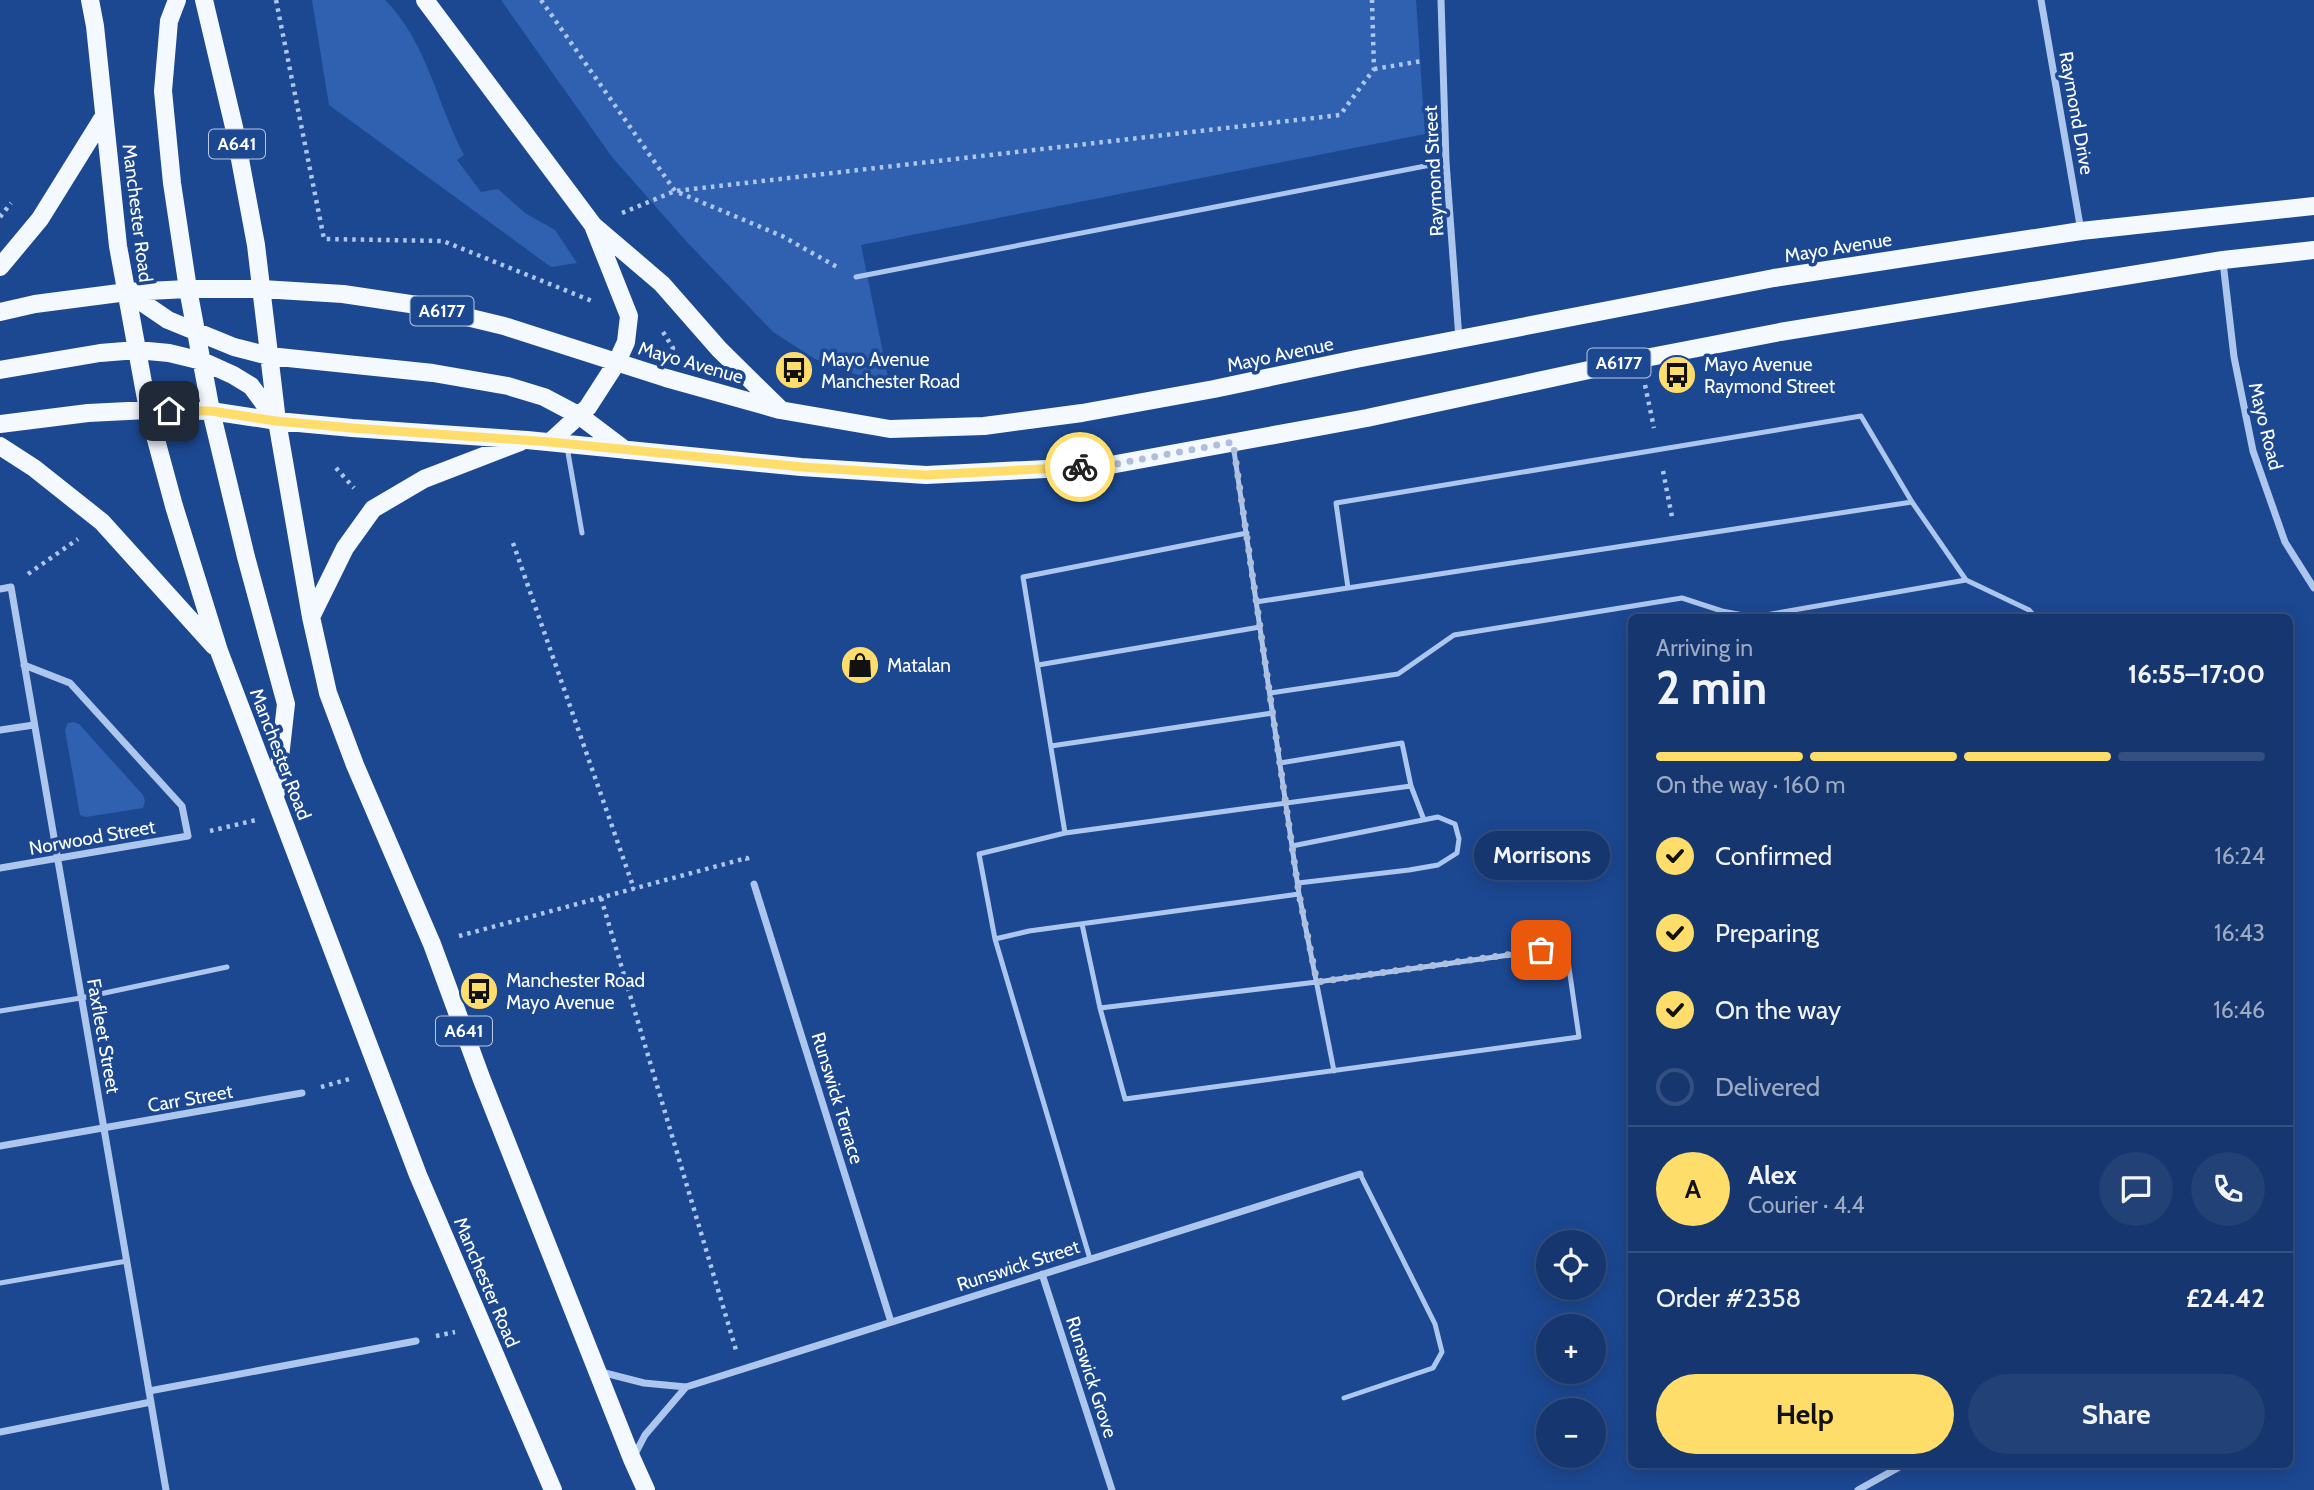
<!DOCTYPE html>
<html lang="en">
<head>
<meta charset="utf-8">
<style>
  :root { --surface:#15366e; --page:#224176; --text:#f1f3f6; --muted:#9dabc2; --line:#345081; --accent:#fedd6b }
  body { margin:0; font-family:Cabin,sans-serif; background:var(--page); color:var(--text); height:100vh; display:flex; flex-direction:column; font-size:26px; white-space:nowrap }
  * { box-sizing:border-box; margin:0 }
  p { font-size:23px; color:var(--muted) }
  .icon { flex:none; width:38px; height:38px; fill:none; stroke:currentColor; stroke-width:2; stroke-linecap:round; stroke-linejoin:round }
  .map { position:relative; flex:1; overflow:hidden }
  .drawer { position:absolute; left:1628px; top:614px; width:665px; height:854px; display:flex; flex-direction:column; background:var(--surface); border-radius:10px; box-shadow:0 4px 18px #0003,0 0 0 2px var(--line) }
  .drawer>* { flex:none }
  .controls { position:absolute; left:1536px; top:1230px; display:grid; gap:14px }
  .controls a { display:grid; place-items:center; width:70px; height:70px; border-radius:50%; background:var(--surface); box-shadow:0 4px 18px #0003,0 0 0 2px var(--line); font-size:35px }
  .pin { position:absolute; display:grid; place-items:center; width:60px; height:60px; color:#fff; margin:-30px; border-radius:14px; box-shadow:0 4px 10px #0006 }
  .courier { position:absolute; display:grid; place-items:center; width:70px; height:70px; margin:-35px; border:5px solid #fedd6b; border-radius:50%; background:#fff; color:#222; box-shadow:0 2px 9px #0007 }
  .bubble { position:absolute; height:49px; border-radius:24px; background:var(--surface); box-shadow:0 4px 18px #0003,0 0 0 2px var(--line); font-size:23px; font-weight:700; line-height:49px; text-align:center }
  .summary em { font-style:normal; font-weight:700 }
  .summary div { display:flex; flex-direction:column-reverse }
  .summary { display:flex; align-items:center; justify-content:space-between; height:119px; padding:0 28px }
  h1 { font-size:46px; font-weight:700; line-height:52px }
  .bar { display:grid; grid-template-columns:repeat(4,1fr); gap:10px 7px; align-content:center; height:84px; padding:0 28px }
  .bar i { height:9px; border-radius:5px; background:var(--line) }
  .bar .selected { background:var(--accent) }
  .bar p { grid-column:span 4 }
  .line { display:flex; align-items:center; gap:18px; padding:0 28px; border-top:2px solid var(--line) }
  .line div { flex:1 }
  .round { display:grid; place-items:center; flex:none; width:74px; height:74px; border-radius:37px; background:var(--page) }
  ol { padding:0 28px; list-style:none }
  li { display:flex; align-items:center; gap:21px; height:77px }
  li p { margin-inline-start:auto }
  li .icon { padding:7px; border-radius:50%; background:var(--accent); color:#111; stroke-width:4 }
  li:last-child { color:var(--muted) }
  li i { width:38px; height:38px; border:4px solid var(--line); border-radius:50% }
  .cta { display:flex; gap:14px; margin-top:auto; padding:14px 28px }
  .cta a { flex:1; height:80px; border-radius:42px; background:var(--accent); color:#111; font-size:28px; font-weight:700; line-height:80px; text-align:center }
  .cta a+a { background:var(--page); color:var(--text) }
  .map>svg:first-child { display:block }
</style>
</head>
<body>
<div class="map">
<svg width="2314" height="1490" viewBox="0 0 2314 1490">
  <rect width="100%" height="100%" fill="#1c4892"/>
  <path fill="#2f61b0" d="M 312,0 L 385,0 C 427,42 437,104 464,155 L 457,160 L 481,192 L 498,189 L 525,213 L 555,230 L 577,263 L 551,267 L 329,105 Z
    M 501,0 L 1416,0 L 1425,134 L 861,245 L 890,387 L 815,359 L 773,332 L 686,241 L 612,157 Z
    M 74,722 L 79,724 L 143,795 L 145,801 L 143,808 L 86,817 L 80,815 L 65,730 L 68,723 Z"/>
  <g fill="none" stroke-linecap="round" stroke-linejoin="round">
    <path stroke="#adc6ee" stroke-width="4.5" stroke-dasharray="3.5 5" stroke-linecap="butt" d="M 276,0 L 324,239 L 443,241 L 592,301
      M 541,0 L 675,191 L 782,236 L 837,267
      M 1374,69 L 1422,61
      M 622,213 L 675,191 L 1340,115 L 1374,69 L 1372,0
      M 0,217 L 11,203
      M 663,332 L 673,348 L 672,352
      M 1645,385 L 1654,428
      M 336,468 L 354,488
      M 1663,471 L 1672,517
      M 513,543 L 634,889
      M 28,574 L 78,539
      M 210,831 L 256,820
      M 601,898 L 736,1350
      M 459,936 L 747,858 L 748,863
      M 321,1087 L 353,1078
      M 436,1336 L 455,1332"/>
    <path stroke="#adc6ee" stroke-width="5" d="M 856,277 L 1446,162
      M 567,447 L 582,533
      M 1912,502 L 1966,580
      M 1256,602 C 1475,569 1693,535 1912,502 L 1861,416 L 1336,503 L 1348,588
      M 1038,665 L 1260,627
      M 1270,693 L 1398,674 L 1454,635 L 1682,598 L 1722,611 L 1754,617 L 1966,580 L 2029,610 L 2036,618
      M 1051,746 L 1273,713
      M 1280,763 L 1402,743 L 1411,786
      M 1065,833 L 1411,786 L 1424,820
      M 1292,846 L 1438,817 L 1455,824 L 1459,839 L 1457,853 L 1438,865 L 1409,870 L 1298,883
      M 1299,894 L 1334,1071
      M 1082,924 L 1100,1008
      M 995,939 L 979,854 L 1065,833 L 1023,577 L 1247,533
      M 1566,947 L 1579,1037 L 1125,1099 L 1100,1008 L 1317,982 Z
      M 0,1011 L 81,998 L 227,967
      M 1090,1259 L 995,939 L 1029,931 L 1299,894 L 1233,444
      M 0,1283 L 127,1261
      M 1344,1398 L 1433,1368 L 1442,1352 L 1435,1324 L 1360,1174"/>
    <path stroke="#adc6ee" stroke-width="7" d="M 1441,0 L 1446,162 L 1459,339
      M 2041,0 L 2081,231
      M 2223,262 L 2234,357 L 2253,451 L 2285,542 L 2314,588
      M 0,589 L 11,587 L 166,1490
      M 0,730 L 34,725
      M 0,868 L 188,836 L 182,806 L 70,683 L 24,665
      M 754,884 L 891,1322
      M 0,1146 L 302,1093
      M 1042,1274 L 1112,1490
      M 601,1372 L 644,1383 L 686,1387 L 1360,1174
      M 149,1391 L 416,1341
      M 0,1432 L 151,1402
      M 634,1456 L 645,1435 L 686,1387
      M 1858,1490 L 1903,1465"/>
    <path stroke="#f4f8ff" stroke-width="18" d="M 90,0 L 95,26 L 118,246 L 148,410 L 174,506 L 219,651 L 418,1175 L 553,1490
      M 177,0 L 169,21 L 163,91 L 172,183 L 188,289 L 211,411 L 246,557 L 286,704 L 276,793
      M 204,0 L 234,127 L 256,245 L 277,421 L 311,617 L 328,693 L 355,765 L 432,944 L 482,1080 L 632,1459 L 646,1490
      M 425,0 L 593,225 L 662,284 L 719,349 L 779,408
      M 0,267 L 40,219 L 104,116
      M 127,292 L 168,320 L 234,347 L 269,356 L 433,373 L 508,386 L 544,397 L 580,416 L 625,450
      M 0,312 L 35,304 L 127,292 L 188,289 L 262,289 L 343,294 L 417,305 L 504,326 L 666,378 L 780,410 L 890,429 L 984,426 L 1082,413 L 1214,389 L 1356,359 L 1774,278 L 2081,231 L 2314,206
      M 0,370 L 100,353 L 137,350 L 169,353 L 202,361 L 233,375 L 251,386 L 277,421
      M 0,424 L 88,413 L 148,410 L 211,411 L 277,421 L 352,428 L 527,440 L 801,467 L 926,475 L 1105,466 L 1367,418 L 1635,360 L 1780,332 L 2223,260 L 2314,250
      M 550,442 L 588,407 L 617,362 L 626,342 L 629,316 L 594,228
      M 0,446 L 34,468 L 102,522 L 214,646
      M 311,617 L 345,548 L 373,509 L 424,479 L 520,442"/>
  </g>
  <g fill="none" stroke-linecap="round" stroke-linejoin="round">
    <path stroke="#b0bfd9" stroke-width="7" stroke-dasharray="0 12.6" d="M 1080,467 L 1105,466 L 1233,442 L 1299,894 L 1317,982 L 1541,950"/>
    <path stroke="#fedd6b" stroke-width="9" d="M 169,411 L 211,411 L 276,421 L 352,428 L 550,442 L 802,467 L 926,475 L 1080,467"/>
  </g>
  <defs>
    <g id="bus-disc" transform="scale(2.0125)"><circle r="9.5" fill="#fedd6b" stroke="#1c4892"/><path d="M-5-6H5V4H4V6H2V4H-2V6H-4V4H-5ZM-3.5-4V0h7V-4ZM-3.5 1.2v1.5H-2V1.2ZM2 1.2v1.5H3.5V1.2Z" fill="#111"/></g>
    <g id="shop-disc" transform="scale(2.0125)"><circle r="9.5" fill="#fedd6b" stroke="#1c4892"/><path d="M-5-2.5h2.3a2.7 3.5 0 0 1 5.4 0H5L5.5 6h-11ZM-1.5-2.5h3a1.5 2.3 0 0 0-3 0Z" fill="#111"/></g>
  </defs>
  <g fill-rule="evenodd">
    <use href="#bus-disc" x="794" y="370"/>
    <use href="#bus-disc" x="1677" y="375"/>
    <use href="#shop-disc" x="860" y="665"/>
    <use href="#bus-disc" x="479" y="991"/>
  </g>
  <g text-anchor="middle" stroke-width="7" stroke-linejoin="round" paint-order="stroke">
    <g fill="#1c4892" stroke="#bbc8de" stroke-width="2">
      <rect x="209" y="129.5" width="56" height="29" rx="5"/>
      <rect x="410.5" y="296.5" width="63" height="29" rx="5"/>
      <rect x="1587.5" y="348.5" width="63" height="29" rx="5"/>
      <rect x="436" y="1016.5" width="56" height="29" rx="5"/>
    </g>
    <g font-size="18" font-weight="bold" fill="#fff">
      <text x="237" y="150">A641</text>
      <text x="442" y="317">A6177</text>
      <text x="1619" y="369">A6177</text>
      <text x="464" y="1037">A641</text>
    </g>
    <g font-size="19" fill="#fff" stroke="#1c4892">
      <text transform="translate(2077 113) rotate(80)" y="7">Raymond Drive</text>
      <text transform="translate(1433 171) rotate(-93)" y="7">Raymond Street</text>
      <text transform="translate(138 213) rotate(83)" y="7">Manchester Road</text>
      <text transform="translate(1838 247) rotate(-9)" y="7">Mayo Avenue</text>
      <text transform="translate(1280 354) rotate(-12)" y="7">Mayo Avenue</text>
      <text transform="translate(691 362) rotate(16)" y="7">Mayo Avenue</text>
      <text transform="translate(2266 426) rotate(76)" y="7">Mayo Road</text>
      <text transform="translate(281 754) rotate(69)" y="7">Manchester Road</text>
      <text transform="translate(92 837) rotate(-10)" y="7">Norwood Street</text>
      <text transform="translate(104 1036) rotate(80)" y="7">Faxfleet Street</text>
      <text transform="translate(190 1098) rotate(-10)" y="7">Carr Street</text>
      <text transform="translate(838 1098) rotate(73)" y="7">Runswick Terrace</text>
      <text transform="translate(1018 1265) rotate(-18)" y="7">Runswick Street</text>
      <text transform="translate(487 1282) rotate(67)" y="7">Manchester Road</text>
      <text transform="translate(1092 1377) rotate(72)" y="7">Runswick Grove</text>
    </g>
    <g font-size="19" fill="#fff" stroke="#1c4892" text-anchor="start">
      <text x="821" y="366">Mayo Avenue<tspan x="821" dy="22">Manchester Road</tspan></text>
      <text x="1704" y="371">Mayo Avenue<tspan x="1704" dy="22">Raymond Street</tspan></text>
      <text x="887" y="672">Matalan</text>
      <text x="506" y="987">Manchester Road<tspan x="506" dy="22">Mayo Avenue</tspan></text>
    </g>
  </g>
</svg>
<div class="controls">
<a><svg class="icon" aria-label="locate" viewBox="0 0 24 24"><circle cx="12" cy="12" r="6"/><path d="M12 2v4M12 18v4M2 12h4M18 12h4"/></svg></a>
<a>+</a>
<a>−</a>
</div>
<div class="pin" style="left:1541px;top:950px;background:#ea580c"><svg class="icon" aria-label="bag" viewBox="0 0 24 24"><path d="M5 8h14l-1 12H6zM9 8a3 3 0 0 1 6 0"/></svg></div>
<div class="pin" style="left:169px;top:411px;background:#1f2937"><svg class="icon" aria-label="home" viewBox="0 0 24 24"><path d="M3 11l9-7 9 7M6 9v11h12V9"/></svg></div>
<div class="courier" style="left:1080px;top:467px"><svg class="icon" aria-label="bike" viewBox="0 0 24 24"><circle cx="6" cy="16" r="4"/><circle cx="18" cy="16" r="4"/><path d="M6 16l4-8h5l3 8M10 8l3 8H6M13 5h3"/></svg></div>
<div class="bubble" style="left:1474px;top:831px;width:136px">Morrisons</div>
<section class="drawer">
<div class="summary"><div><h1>2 min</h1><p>Arriving in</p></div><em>16:55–17:00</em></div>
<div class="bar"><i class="selected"></i><i class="selected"></i><i class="selected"></i><i></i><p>On the way · 160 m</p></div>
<ol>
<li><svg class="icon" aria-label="check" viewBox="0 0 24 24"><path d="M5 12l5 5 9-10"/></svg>Confirmed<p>16:24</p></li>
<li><svg class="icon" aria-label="check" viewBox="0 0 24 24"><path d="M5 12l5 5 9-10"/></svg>Preparing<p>16:43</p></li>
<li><svg class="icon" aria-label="check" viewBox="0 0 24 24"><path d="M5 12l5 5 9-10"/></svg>On the way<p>16:46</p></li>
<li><i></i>Delivered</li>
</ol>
<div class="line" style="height:126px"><b class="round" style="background:var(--accent);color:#111">A</b><div><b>Alex</b><p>Courier · 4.4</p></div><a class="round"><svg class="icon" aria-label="chat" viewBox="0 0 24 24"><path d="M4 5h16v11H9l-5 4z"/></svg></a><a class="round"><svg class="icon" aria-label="phone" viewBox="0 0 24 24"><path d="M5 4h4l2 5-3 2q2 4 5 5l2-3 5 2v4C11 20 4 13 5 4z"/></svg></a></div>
<div class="line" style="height:91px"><div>Order #2358</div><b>£24.42</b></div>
<div class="cta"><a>Help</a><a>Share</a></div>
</section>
</div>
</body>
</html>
